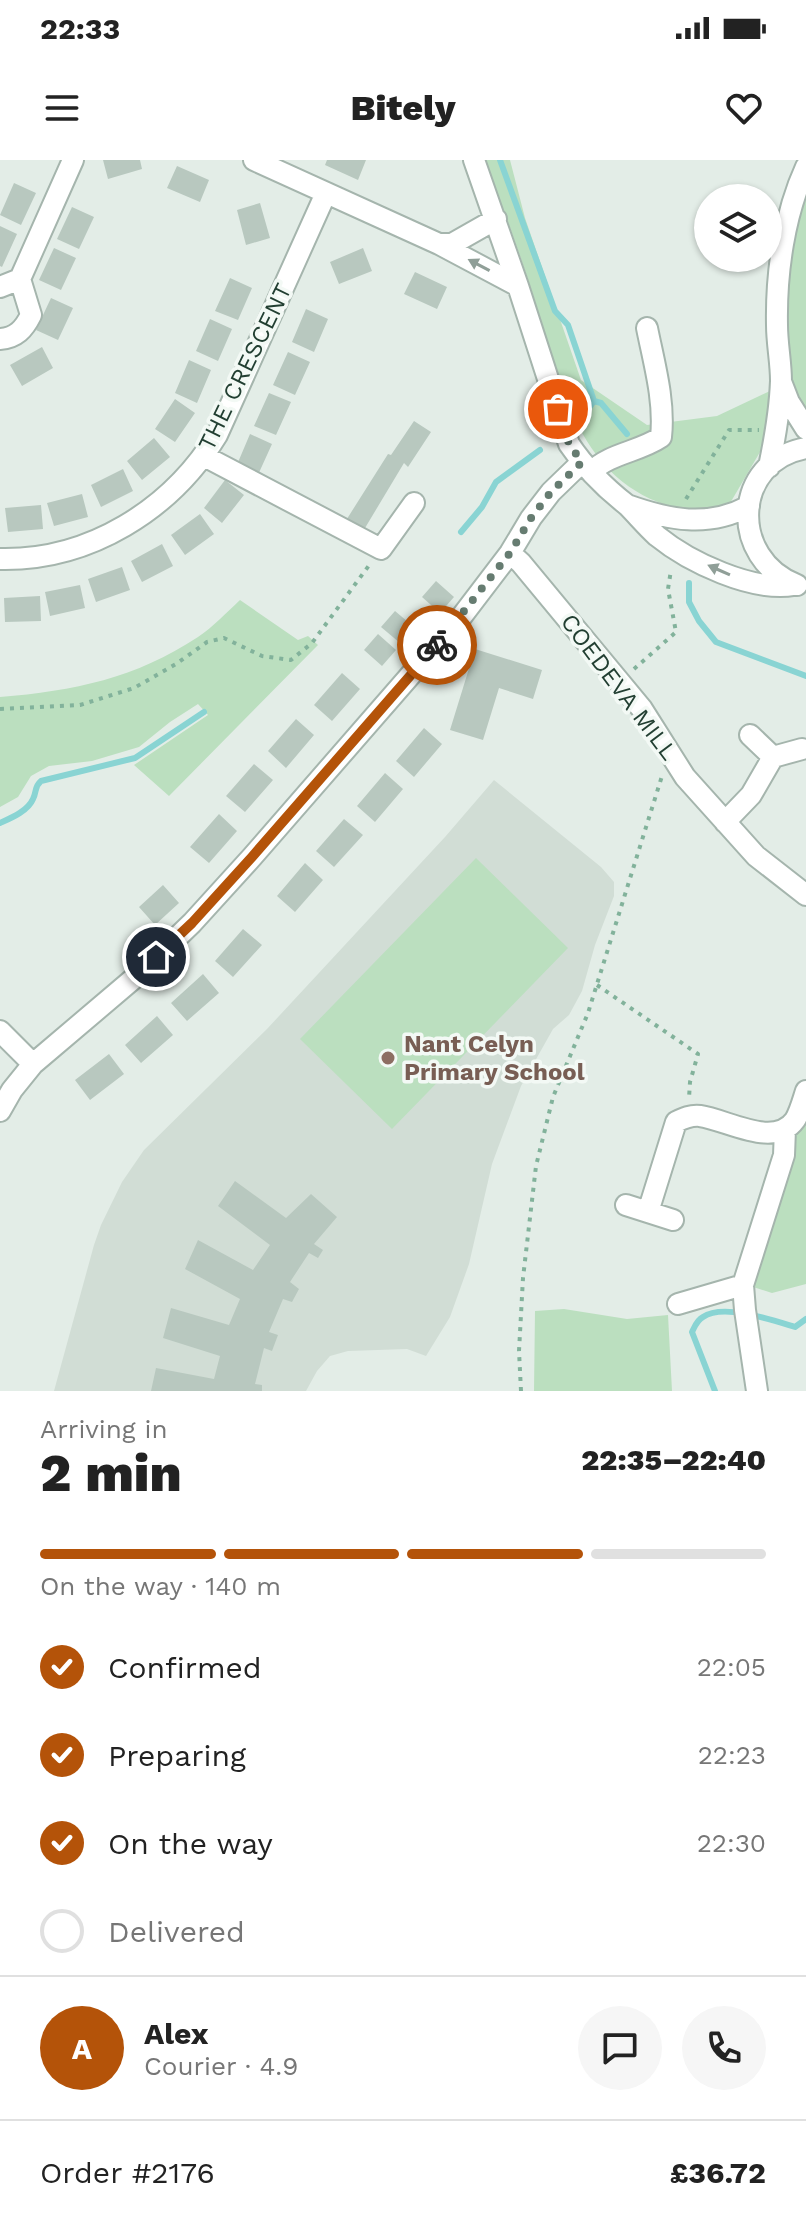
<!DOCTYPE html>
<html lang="en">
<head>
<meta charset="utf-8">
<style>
  :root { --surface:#fff; --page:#f6f6f6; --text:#222; --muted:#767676; --line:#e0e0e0; --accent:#b45309 }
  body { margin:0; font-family:"Work Sans",sans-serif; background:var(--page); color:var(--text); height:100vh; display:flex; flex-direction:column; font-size:30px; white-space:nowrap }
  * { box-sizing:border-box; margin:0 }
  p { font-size:26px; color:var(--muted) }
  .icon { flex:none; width:44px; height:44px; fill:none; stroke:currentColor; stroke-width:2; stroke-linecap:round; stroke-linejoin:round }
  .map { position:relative; height:1231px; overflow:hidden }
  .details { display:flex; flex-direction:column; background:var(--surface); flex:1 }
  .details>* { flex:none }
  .buttons { position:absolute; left:694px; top:24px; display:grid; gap:16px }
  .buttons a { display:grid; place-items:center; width:88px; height:88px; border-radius:50%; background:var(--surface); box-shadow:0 2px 6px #0004; font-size:40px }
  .pin { position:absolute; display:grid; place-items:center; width:68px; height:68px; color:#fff; margin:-34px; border:4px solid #fff; border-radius:50%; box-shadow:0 2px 8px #0007 }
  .courier { position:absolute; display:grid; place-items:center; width:80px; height:80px; margin:-40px; border:6px solid #b45309; border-radius:50%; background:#fff; color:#222; box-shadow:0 2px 10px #0007 }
  .head em { font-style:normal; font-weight:800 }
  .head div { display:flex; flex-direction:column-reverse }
  .head { display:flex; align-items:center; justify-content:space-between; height:136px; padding:0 40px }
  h1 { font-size:52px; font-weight:800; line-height:60px }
  .bar { display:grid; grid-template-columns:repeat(4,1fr); gap:12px 8px; align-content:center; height:96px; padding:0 40px }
  .bar i { height:10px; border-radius:6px; background:var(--line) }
  .bar .on { background:var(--accent) }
  .bar p { grid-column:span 4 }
  .line { display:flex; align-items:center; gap:20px; padding:0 40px; border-top:2px solid var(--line) }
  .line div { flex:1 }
  .round { display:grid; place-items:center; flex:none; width:84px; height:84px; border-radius:42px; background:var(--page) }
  ol { padding:0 40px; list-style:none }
  li { display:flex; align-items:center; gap:24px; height:88px }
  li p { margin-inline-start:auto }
  li .icon { padding:8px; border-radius:50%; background:var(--accent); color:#fff; stroke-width:4 }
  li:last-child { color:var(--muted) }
  li i { width:44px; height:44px; border:4px solid var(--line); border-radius:50% }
  .status { display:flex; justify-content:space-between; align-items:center; height:56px; padding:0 40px; background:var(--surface); direction:ltr }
  .status svg { height:22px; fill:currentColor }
  header { display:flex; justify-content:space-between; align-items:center; height:104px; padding:0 40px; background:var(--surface); font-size:36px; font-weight:800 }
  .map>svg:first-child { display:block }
</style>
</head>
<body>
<div class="status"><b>22:33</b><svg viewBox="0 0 49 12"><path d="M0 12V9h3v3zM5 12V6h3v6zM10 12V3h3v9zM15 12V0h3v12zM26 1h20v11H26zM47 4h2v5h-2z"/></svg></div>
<header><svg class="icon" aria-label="menu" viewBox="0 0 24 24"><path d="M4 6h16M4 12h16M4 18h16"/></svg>Bitely<svg class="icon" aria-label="heart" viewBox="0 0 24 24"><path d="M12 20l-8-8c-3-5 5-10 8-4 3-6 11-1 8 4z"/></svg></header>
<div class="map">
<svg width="806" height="1231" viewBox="0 0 806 1231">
  <rect width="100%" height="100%" fill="#e3ede7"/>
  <path fill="#d1ddd5" d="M 494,620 L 601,707 L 614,722 L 614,736 L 595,785 L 582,831 L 569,855 L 553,869 L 521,926 L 492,1004 L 469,1104 L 450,1157 L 426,1196 L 407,1189 L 348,1191 L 330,1196 L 317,1211 L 306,1231 L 54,1231 L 94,1085 L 101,1065 L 122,1022 L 144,990 L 267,869 L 445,677 Z"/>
  <path fill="#bbdfbf" d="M 485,0 L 510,0 L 525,58 L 581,220 L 647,265 L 717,256 L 772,230 L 771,265 L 760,292 L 729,345 C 705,352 681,352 658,342 C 572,308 558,210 532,132 C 518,88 501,44 485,0 Z
    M 806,36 L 806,254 L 797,242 L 781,189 L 790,83 Z
    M 240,440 L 298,480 L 308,476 L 318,485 L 169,636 L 134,605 L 208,555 L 198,544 L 170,562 L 139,587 L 92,601 L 49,606 L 31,616 L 18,637 L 0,647 L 0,537 C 74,531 136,518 198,477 C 213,467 227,452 240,440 Z
    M 476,698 L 568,788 L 392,969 L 300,879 Z
    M 806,944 L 806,1124 L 772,1133 L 741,1123 L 757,1091 Z
    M 564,1149 L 627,1159 L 668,1155 L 672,1231 L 534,1231 L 535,1151 Z"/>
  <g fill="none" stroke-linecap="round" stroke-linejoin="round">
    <path stroke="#89d4d3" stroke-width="6" d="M 500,0 L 555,151 L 568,165 L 594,241 L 601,243 L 627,274
      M 586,252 L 594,241
      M 461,372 L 482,347 L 496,322 L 540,290
      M 689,423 L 689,442 L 699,461 L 716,482 L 806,516
      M 0,663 C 11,658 28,651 33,639 C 37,631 34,627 41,621 L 135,598 L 204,552
      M 715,1231 L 692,1172 C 695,1166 697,1160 703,1157 C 723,1143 772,1160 795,1167 L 806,1159"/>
  </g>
  <path fill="#b8c8bf" d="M 103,0 L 140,0 L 142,9 L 108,19 Z
    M 327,0 L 366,0 L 358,20 L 325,5 Z
    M 177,6 L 209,20 L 200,42 L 167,28 Z
    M 14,23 L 36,33 L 21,65 L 0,55 Z
    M 260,43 L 270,78 L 246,85 L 237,50 Z
    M 72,47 L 94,57 L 79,89 L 57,79 Z
    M 0,66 L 17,74 L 2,107 L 0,106 Z
    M 54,88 L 76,98 L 61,130 L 39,120 Z
    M 363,88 L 372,111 L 339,124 L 330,102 Z
    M 415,112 L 447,127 L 437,149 L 404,134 Z
    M 230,118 L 252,128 L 238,160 L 215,151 Z
    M 51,138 L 73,148 L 58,180 L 36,170 Z
    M 306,149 L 328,159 L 314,192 L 292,182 Z
    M 210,159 L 232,169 L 218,201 L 196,191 Z
    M 42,187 L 53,208 L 22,226 L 10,205 Z
    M 288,192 L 310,202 L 295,235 L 273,225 Z
    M 189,200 L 211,210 L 197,243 L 175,233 Z
    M 269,233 L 291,242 L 276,275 L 254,266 Z
    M 175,239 L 195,253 L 175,282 L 155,269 Z
    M 414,261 L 431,272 L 408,307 L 404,303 L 362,373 L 345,362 L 388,294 L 391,295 Z
    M 250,274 L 272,284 L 257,317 L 236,307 Z
    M 154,278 L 170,297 L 142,320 L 127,301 Z
    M 123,309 L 133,331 L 101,347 L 91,325 Z
    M 225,320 L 244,335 L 222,363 L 204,348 Z
    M 82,334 L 88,357 L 54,366 L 47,343 Z
    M 41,345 L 43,369 L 8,372 L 5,348 Z
    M 200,354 L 214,374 L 185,395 L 171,375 Z
    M 162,384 L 173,406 L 142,422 L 131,401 Z
    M 122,407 L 130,430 L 96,442 L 88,419 Z
    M 436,421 L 454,437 L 440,453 L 422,437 Z
    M 80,425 L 85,448 L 50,456 L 45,432 Z
    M 40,436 L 41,461 L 5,462 L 4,438 Z
    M 395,451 L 414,467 L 400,483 L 381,467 Z
    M 378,474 L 396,490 L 382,506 L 364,490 Z
    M 475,489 L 542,510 L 533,539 L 499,528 L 483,580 L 450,570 Z
    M 342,513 L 360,529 L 332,561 L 314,545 Z
    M 296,559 L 314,575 L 286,608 L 268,591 Z
    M 424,568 L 442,584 L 414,617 L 396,601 Z
    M 254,604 L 273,620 L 245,652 L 226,636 Z
    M 385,613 L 403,629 L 375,662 L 357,646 Z
    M 219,654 L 237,671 L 209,703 L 190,687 Z
    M 344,659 L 363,675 L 334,707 L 316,691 Z
    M 305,703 L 323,720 L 295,752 L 277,736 Z
    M 163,725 L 179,743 L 155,765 L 139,747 Z
    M 243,769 L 262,785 L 233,817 L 215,801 Z
    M 203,814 L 219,833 L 187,861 L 171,843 Z
    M 157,856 L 173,875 L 141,903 L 125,885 Z
    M 109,894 L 124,914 L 90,940 L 75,920 Z
    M 235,1021 L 286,1058 L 311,1034 L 337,1057 L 314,1084 L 323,1090 L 318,1098 L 309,1093 L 290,1122 L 299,1129 L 292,1142 L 283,1139 L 269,1172 L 278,1175 L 272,1191 L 264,1188 L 255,1224 L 262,1225 L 262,1231 L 151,1231 L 156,1208 L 214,1219 L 220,1196 L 163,1178 L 171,1148 L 229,1165 L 240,1139 L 185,1109 L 198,1080 L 253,1110 L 270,1085 L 218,1046 Z"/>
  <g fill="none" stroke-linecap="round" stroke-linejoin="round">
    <g stroke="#a5b5ad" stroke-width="24">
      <path id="minor" d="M 254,0 L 439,84 L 452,84 L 496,59
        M 474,0 L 518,126 L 569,284 C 585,308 604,327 627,345
        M 439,84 L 518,126
        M 0,127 L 20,119 L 73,0
        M 0,179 C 16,178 24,169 31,155 L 20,119
        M 782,224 L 789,242 L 806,269
        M 204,296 L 381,389 L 414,343
        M 769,307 C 775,278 780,250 781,221 C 781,202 777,184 777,165 C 776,113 784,55 806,7
        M 591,312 C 610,293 639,292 661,277 C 665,241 654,203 647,168
        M 749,346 C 708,368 669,360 627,345 C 637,355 646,366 657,376 C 689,402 752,432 794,425
        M 510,393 L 521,403 L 642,549 L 685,617 L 756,696 L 806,735
        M 0,399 C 89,401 171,350 217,275 L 326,33
        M 797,425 C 729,399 732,301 806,288
        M 750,575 L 773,597 L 802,589
        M 725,662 L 751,635 L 773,597
        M 0,871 L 33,904
        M 0,951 L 12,930 L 33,904 L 139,814 L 192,763 L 252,697 L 462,456 L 510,393 L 531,358 L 551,332 L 582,302
        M 626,1045 L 673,1060
        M 648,1052 L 676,962 C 684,958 691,955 700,956 C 728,960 774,989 795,960 C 800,952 803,940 806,931
        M 743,1125 L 745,1150 L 757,1231
        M 678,1144 L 743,1125 L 784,995 L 785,969"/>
    </g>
    <path stroke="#82b29b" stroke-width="4" stroke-dasharray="4 6" stroke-linecap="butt" d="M 686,339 L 729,270 L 759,270
      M 634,509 L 676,472 L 668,429 L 671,410
      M 0,549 L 80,545 L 134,528 L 176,504 L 207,482 L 224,478 L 262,496 L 291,500 L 312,483 L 370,404
      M 597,825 L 698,894 L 690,922 L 689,938
      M 521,1231 L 519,1191 L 523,1118 L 536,1006 L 553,937 L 588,853 L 662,616"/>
    <use href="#minor" stroke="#fff" stroke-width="20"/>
  </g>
  <defs><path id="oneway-solid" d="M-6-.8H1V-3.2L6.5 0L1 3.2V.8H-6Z" transform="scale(2)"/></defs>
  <g fill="#909f98">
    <use href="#oneway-solid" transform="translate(479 105) rotate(-152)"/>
    <use href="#oneway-solid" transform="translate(719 410) rotate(-156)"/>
  </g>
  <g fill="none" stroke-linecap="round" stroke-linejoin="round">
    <path stroke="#667c71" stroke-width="8" stroke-dasharray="0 14.4" d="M 437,485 L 510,393 L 531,358 L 551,332 L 582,302 L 569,284 L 558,249"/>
    <path stroke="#b45309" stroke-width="10" d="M 156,797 L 192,763 L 252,697 L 437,485"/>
  </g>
  <circle fill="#8d6e63" stroke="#f3f9f5" stroke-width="3" cx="388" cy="898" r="8"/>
  <g text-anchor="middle" stroke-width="7" stroke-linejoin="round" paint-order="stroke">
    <g font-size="24" fill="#223f32" stroke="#f3f9f5">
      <text transform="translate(245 207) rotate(-64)" y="8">THE CRESCENT</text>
      <text transform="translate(619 527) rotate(53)" y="8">COEDEVA MILL</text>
    </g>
    <g font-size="24" font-weight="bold" fill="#785e54" stroke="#f3f9f5" text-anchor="start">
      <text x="404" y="892">Nant Celyn<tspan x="404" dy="28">Primary School</tspan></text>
    </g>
  </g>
</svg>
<div class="buttons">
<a><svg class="icon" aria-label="layers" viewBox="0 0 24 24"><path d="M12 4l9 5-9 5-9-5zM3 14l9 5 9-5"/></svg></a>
</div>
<div class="pin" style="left:558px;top:249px;background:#ea580c"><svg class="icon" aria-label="bag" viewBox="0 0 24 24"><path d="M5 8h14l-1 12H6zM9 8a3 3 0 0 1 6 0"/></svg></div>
<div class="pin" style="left:156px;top:797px;background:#1f2937"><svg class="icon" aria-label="home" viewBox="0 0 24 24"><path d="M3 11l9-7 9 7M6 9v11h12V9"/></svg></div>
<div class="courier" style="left:437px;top:485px"><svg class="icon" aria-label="bike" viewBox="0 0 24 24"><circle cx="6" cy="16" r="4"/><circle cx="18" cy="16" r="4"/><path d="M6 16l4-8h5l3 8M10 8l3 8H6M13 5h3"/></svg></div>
</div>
<section class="details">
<div class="head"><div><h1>2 min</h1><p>Arriving in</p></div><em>22:35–22:40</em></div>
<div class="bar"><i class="on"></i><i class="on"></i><i class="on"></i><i></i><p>On the way · 140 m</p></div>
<ol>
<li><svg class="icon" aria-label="check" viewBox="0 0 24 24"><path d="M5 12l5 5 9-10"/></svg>Confirmed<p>22:05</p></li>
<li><svg class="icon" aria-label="check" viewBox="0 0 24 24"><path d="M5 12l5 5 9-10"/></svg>Preparing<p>22:23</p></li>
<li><svg class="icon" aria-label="check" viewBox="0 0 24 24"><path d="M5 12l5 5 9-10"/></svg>On the way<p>22:30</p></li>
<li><i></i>Delivered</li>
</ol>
<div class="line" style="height:144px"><b class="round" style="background:var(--accent);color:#fff">A</b><div><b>Alex</b><p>Courier · 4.9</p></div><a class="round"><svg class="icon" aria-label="chat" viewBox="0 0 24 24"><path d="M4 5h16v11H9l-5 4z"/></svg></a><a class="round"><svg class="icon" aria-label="phone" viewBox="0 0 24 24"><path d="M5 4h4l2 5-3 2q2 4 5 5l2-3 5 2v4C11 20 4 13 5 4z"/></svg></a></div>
<div class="line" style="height:104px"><div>Order #2176</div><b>£36.72</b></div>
</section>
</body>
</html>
